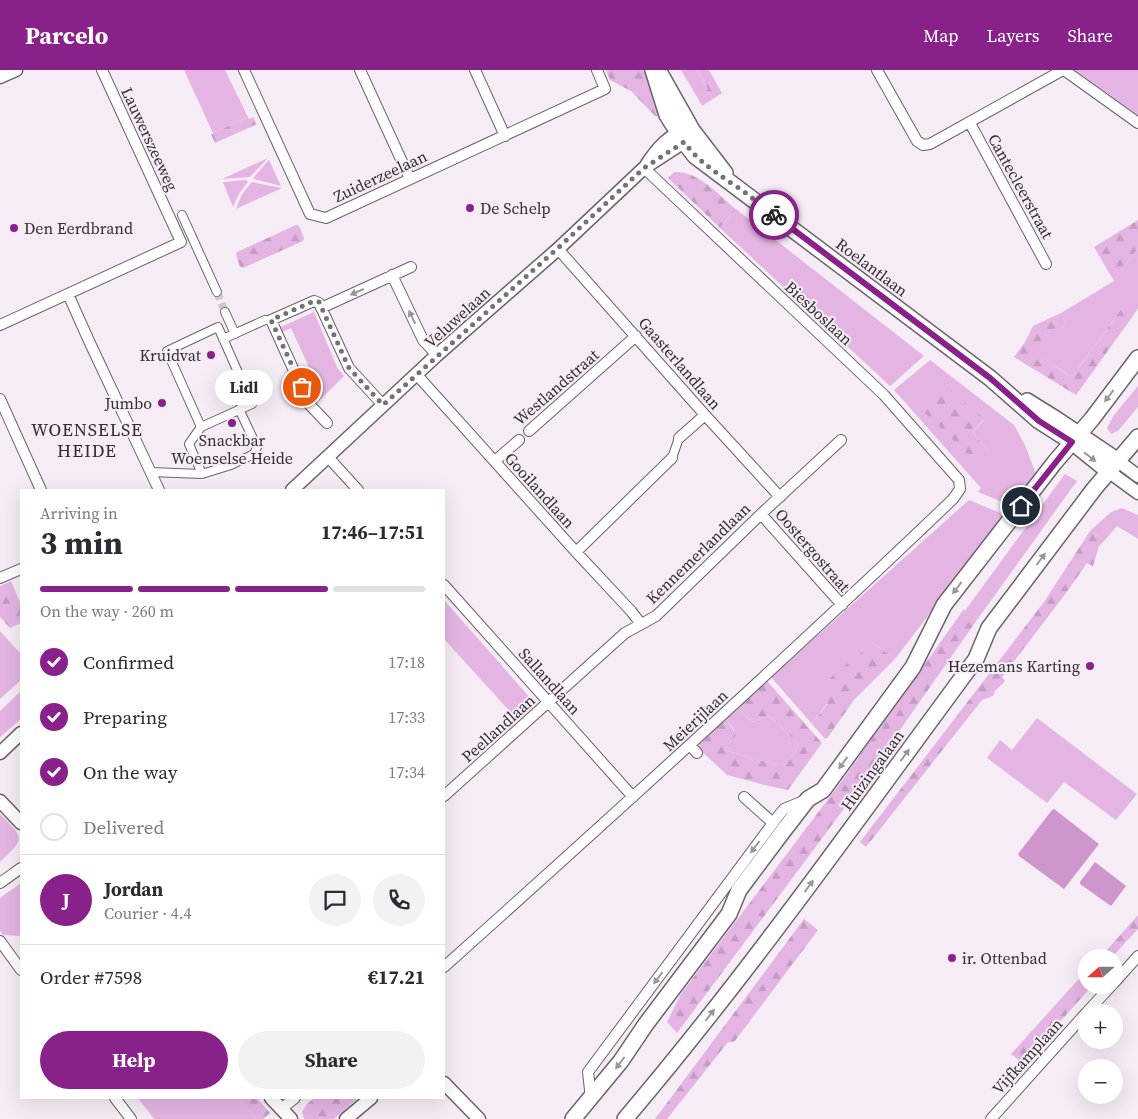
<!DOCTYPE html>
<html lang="en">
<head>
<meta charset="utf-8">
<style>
  :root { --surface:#fff; --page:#f2f2f3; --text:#2b2b33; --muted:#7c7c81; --line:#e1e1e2; --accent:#882189 }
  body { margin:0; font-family:"Source Serif 4",serif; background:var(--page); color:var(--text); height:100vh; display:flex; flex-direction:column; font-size:19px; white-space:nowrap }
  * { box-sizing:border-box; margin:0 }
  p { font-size:16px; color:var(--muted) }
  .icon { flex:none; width:28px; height:28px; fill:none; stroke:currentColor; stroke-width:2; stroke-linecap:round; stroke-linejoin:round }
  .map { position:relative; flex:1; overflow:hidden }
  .details { position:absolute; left:20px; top:419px; width:425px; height:610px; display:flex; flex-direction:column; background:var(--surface); border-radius:0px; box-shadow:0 5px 20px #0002 }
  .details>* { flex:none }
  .needle { width:32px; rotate:249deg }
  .controls { position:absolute; left:1078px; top:879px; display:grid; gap:10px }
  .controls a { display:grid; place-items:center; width:45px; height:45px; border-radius:50%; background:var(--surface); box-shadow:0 5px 20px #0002; font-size:25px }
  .pin { position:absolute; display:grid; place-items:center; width:42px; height:42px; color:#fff; margin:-21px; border:2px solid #fff; border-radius:50%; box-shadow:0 1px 5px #0007 }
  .courier { position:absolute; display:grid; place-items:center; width:50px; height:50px; margin:-25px; border:4px solid #882189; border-radius:50%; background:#fff; color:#222; box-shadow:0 1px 6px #0007 }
  .bubble { position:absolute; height:35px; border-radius:18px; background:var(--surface); box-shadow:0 5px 20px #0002; font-size:16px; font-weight:700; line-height:35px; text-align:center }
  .overview em { font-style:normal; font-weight:700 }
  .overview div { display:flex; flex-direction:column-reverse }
  .overview { display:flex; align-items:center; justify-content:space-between; height:85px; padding:0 20px }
  h1 { font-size:32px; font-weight:700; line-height:38px }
  .bar { display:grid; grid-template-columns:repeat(4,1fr); gap:8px 5px; align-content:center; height:60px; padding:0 20px }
  .bar i { height:6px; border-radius:4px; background:var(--line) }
  .bar .current { background:var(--accent) }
  .bar p { grid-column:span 4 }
  .line { display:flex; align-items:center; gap:12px; padding:0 20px; border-top:1px solid var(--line) }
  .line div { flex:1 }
  .round { display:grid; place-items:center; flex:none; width:52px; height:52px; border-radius:26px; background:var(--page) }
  ol { padding:0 20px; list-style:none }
  li { display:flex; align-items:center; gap:15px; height:55px }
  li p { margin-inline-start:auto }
  li .icon { padding:5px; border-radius:50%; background:var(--accent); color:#fff; stroke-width:4 }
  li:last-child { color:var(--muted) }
  li i { width:28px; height:28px; border:2px solid var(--line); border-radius:50% }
  .action { display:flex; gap:10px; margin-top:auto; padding:10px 20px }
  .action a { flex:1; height:58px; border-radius:30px; background:var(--accent); color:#fff; font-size:20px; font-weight:700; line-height:58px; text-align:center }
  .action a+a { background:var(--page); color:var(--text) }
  header { display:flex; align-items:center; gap:30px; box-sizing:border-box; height:70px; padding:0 25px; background:var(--accent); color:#fff }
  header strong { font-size:24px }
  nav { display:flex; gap:28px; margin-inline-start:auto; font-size:18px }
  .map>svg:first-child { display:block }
</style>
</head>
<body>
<header>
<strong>Parcelo</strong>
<nav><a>Map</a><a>Layers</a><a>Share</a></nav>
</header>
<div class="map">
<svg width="1138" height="1049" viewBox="0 0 1138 1049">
  <defs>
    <pattern id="forest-firs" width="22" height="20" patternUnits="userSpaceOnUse" patternTransform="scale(1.25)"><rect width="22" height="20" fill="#e4b5e3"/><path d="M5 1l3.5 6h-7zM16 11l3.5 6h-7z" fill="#c49cc3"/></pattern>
  </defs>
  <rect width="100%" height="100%" fill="#f6ecf5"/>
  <path fill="#e4b5e3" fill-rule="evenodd" d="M 184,0 L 225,0 L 248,47 L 213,63 Z
    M 681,0 L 697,0 L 708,19 L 697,27 Z
    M 1069,0 L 1138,0 L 1138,49 Z
    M 268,88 L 250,107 L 222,109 Z
    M 269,90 L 281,116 L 254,109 L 254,107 Z
    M 246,110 L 248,112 L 240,122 L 233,137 L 223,112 Z
    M 252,112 L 282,118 L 236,139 L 242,124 Z
    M 736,139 L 924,286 L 890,316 L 720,158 Z
    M 1138,178 L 1138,238 L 1133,246 L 1125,237 L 1123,237 L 1073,306 L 1069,305 L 1035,284 L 1035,281 C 1041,269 1055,262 1066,255 L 1061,243 L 1114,211 Z
    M 314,242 L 337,297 L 344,306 L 316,334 L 304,308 L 312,304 L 291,258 L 282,262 L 281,257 Z
    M 930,290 L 1014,355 L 1025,375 L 1036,404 L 1012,436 L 978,422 L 981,418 L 894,320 ZM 919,336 L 984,350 L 972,362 L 988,380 L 967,384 Z
    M 1138,316 L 1138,337 L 1118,361 L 1111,364 L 1107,358 L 1114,345 Z
    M 1065,404 L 1077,411 L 979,547 L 964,542 Z
    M 969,430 L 1005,445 L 895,589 L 875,574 L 857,587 L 827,633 L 812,654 L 771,607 Z
    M 1122,438 L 1138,445 L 1138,469 L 1117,456 L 1105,470 L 1090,461 L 1111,442 Z
    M 444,530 L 532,630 L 533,634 L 516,648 L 444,569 Z
    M 0,561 L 21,584 L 21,610 L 0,629 Z
    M 21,621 L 21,649 L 0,667 L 0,641 Z
    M 737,639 L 753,652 L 770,646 L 797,673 L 798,676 C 795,683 789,690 783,695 L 777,695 L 725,680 L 725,678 L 733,669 L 734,660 L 726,648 Z
    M 1037,648 L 1137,724 L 1116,750 L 1064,712 L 1047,733 L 987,688 L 1000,670 L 1012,680 Z
    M 0,744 C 24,768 26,768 0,792 Z
    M 21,813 L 21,866 L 3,865 L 0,861 L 0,828 Z
    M 138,1028 L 238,1028 L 256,1049 L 154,1049 Z"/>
  <path fill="url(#forest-firs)" d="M 606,0 L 646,0 L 660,44 L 656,47 L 631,21 L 610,10 Z
    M 697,0 L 709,0 L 722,23 L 702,36 L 697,27 L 708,19 Z
    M 248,47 L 249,49 L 253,47 L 257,54 L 215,73 L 211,64 Z
    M 674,102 C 699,101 718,125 736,139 L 720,158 L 668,108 Z
    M 1138,150 L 1138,178 L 1114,211 L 1094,177 Z
    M 296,155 L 299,156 L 304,168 L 303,171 L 243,198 L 240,197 L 236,185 L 237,182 Z
    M 1125,236 L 1133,246 L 1076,325 L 1014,287 L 1025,272 L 1033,256 L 1061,243 L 1066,255 L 1044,270 L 1035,281 L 1036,284 L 1068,305 L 1073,306 L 1123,237 Z
    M 943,313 L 984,349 L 972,362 L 988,380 L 977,385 L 967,384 L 919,337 Z
    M 1090,461 L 1105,470 L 1099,476 L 1093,496 L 1087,493 L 1066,523 L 1002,607 L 1005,611 L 995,621 L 993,626 L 982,630 L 866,777 L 860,772 L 1044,532 Z
    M 11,511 L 21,535 L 21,553 L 10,558 L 0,547 L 0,516 Z
    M 964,539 L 965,542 L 979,547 L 858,720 L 677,963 L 667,952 L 681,924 L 841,712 Z
    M 875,574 L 895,589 L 854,630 L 828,667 L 825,669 L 812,654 L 827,634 C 824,628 822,621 825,615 C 830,605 865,579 875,574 Z
    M 767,611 L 822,673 L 788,720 L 773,717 L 727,705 L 697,677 L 726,648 L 736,665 L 725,678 L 725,680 L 777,695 L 783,695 C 789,690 795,683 798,676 L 797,673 L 770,646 L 753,652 L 737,639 Z
    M 1138,845 L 1138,859 L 1113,886 L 1107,880 Z
    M 804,849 L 818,860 L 734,972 L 728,972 L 667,1049 L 655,1049 Z
    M 1086,901 L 1086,915 L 1093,915 L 1023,993 L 1011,984 Z
    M 238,1028 L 257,1028 L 270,1043 L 263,1049 L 256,1049 Z
    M 314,1028 L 358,1028 L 334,1049 L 304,1049 L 302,1042 L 307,1034 Z"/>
  <path fill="#cf95cd" d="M 1054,739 L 1099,774 L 1064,819 L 1019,786 L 1018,784 L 1052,740 Z
    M 1095,792 L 1126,816 L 1111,836 L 1080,814 L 1080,812 Z"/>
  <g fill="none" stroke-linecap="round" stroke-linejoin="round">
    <path stroke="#cfc6ce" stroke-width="8" stroke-dasharray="8 4" stroke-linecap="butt" d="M 217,222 L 225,242"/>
    <g stroke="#6b636b" stroke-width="10">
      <path id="pedestrian" d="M 182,145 L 217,222
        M 225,242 L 235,264
        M 218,257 L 252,334 L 201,357 L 167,281 Z
        M 223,269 L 265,250 L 271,250
        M 201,357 L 189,374 L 202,404
        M 672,388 L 679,368
        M 150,402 L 202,404 L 231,395 L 254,384 L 257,377 L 239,339"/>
    </g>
    <g stroke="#6b636b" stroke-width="12">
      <path id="minor" d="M 244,0 L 310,144 L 326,148 L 605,19 L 597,0
        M 360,0 L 410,109
        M 475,0 L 505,66
        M 877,0 L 917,71 L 923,75 L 930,74 L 1063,0
        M 1064,0 L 1138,53
        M 970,53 L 1046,194
        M 558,179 L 705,345 L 780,427
        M 392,205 L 423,270 L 437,285
        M 68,224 L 89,271 L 159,420
        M 321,238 L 411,197
        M 0,255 L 181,172 L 102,0
        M 417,305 L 576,482 L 631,541 L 641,554
        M 0,329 L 41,420
        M 327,353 L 309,334 L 271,250 L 314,231 L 319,233 L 349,298 L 383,335
        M 529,361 L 636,266
        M 679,368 L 705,345
        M 328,387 L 358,420
        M 495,391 L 519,370
        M 761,444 L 842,535
        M 576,482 L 672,388
        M 0,508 L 21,499
        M 444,515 L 633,727
        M 690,675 L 697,683
        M 444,726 L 625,563 L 656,546 L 761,444 L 841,370
        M 744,727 L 773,753
        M 0,813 L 21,798
        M 0,871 L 21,900
        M 444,897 C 616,743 787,588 953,429 L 960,419 L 959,410 L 884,325 L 644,98
        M 1114,913 L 1138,886
        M 1087,942 L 1112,915
        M 115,1028 L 131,1049
        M 591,1029 L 588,1002 L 779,745 L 784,739 L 806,730
        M 281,1039 L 295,1028
        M 991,1049 L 1086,943"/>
    </g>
    <g stroke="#6b636b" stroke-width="15">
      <path id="tertiary" d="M 0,7 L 16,0
        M 647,94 C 657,79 669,64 687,60
        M 1118,391 L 1138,406
        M 1108,401 L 1138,423
        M 292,420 L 437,285 L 558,179 L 644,98 L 684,72 L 689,64
        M 0,683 L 21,663
        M 0,731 L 21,753
        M 444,1013 L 479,1049
        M 271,1028 L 291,1049
        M 346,1049 L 371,1028"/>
    </g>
    <g stroke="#6b636b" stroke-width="18">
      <path id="secondary" d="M 653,0 L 667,45 L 684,72 L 695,86 L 990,308 L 1039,351 L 1072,372 L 1108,401
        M 661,5 L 692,60 L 725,103
        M 1027,331 L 1056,349 L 1118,391
        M 573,1049 L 621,991 L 646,954 L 729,844 L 739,820 L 784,760 L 808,729 L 823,720 L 913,597 L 944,535 L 1055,392 L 1092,349 L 1138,288
        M 625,1049 C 750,902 861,744 976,589 L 989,558 L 1094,419 L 1138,367"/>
    </g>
    <use href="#pedestrian" stroke="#fff" stroke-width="8"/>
    <use href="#minor" stroke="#fff" stroke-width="10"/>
    <use href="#tertiary" stroke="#fff" stroke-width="12"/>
    <use href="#secondary" stroke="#fff" stroke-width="15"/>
  </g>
  <defs><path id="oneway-solid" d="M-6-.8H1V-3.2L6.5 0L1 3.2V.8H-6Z" transform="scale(1.25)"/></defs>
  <g fill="#989698">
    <use href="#oneway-solid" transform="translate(357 222) rotate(156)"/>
    <use href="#oneway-solid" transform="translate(412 247) rotate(-116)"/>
    <use href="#oneway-solid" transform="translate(1109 326) rotate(127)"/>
    <use href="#oneway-solid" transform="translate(1090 387) rotate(38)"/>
    <use href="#oneway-solid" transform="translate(1041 489) rotate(-53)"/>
    <use href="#oneway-solid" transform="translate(957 518) rotate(127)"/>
    <use href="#oneway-solid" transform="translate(905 685) rotate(-54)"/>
    <use href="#oneway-solid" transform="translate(843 693) rotate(126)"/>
    <use href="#oneway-solid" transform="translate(755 777) rotate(127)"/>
    <use href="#oneway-solid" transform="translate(809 816) rotate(-54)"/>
    <use href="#oneway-solid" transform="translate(658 908) rotate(127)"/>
    <use href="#oneway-solid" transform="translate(710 945) rotate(-53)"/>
    <use href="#oneway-solid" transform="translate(620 993) rotate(127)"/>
  </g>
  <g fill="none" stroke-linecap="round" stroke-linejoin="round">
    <path stroke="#777076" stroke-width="5" stroke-dasharray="0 9" d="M 302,317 L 271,250 L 314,231 L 319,232 L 349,298 L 383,335 L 558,178 L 644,98 L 684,72 C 699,92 714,101 734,115 C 748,124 761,135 774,145"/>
    <path stroke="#882189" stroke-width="6" d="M 774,145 L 990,308 L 1039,351 L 1072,372 L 1021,436"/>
  </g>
  <g fill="#882189" stroke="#f6ecf5" stroke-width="2">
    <circle cx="470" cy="138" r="5"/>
    <circle cx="14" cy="158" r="5"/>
    <circle cx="211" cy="285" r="5"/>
    <circle cx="162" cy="333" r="5"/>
    <circle cx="232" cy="353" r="5"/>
    <circle cx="1090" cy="596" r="5"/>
    <circle cx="952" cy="888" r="5"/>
  </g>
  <g text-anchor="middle" stroke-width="4" stroke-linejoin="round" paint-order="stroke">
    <g font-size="16" fill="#322e32" stroke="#f6ecf5">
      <text transform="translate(150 69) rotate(65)" y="6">Lauwerszeeweg</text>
      <text transform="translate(380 106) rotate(-25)" y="6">Zuiderzeelaan</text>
      <text transform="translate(1021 116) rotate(61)" y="6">Cantecleerstraat</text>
      <text transform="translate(872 197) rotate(37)" y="6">Roelantlaan</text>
      <text transform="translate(819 243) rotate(43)" y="6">Biesboslaan</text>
      <text transform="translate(457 247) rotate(-42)" y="6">Veluwelaan</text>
      <text transform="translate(680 293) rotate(49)" y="6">Gaasterlandlaan</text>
      <text transform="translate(556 317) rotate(-41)" y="6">Westlandstraat</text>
      <text transform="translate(540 420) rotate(48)" y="6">Gooilandlaan</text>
      <text transform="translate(813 480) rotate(49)" y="6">Oostergostraat</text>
      <text transform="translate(698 483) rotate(-44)" y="6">Kennemerlandlaan</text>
      <text transform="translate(550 611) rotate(48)" y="6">Sallandlaan</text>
      <text transform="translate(695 650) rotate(-43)" y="6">Meierijlaan</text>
      <text transform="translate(498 658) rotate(-42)" y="6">Peellandlaan</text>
      <text transform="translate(872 700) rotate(-54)" y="6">Huizingalaan</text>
      <text transform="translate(1027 986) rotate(-48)" y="6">Vijfkamplaan</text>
    </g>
    <g font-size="16" fill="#322e32" stroke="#f6ecf5" text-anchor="start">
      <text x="480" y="144">De Schelp</text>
      <text x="24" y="164">Den Eerdbrand</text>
      <text x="201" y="291" text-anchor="end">Kruidvat</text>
      <text x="152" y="339" text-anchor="end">Jumbo</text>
      <text x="232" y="376" text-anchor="middle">Snackbar<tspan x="232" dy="18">Woenselse Heide</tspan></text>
      <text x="1080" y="602" text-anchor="end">Hezemans Karting</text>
      <text x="962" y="894">ir. Ottenbad</text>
    </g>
    <g font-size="18" letter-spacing="1" fill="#322b32" stroke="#f6ecf5">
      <text x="87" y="366">WOENSELSE<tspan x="87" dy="21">HEIDE</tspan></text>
    </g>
  </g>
</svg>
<div class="controls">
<a><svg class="needle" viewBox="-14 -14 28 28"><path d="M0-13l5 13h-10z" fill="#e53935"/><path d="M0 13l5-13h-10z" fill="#7c7c81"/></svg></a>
<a>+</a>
<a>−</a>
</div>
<div class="pin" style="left:302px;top:317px;background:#ea580c"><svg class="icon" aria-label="bag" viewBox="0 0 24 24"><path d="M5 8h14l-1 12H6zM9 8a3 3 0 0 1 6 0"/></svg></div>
<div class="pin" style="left:1021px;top:436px;background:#1f2937"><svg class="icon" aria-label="home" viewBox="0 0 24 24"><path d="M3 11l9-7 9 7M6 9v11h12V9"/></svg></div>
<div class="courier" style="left:774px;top:145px"><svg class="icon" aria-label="bike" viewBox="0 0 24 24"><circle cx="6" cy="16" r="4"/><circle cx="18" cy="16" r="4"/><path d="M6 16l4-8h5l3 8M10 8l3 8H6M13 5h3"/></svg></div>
<div class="bubble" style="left:215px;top:300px;width:58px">Lidl</div>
<section class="details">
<div class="overview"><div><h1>3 min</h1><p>Arriving in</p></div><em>17:46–17:51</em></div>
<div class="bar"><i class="current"></i><i class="current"></i><i class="current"></i><i></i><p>On the way · 260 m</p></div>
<ol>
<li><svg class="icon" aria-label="check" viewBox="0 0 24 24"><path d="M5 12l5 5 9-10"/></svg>Confirmed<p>17:18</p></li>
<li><svg class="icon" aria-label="check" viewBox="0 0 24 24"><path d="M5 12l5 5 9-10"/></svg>Preparing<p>17:33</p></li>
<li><svg class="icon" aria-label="check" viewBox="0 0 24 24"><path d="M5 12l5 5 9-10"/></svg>On the way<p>17:34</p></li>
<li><i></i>Delivered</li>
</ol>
<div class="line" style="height:90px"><b class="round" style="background:var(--accent);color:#fff">J</b><div><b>Jordan</b><p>Courier · 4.4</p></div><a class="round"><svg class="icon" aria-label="chat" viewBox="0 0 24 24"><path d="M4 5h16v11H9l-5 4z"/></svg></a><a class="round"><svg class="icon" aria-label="phone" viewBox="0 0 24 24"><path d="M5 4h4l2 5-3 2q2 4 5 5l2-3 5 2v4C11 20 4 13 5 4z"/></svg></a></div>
<div class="line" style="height:65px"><div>Order #7598</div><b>€17.21</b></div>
<div class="action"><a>Help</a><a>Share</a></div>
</section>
</div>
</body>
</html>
